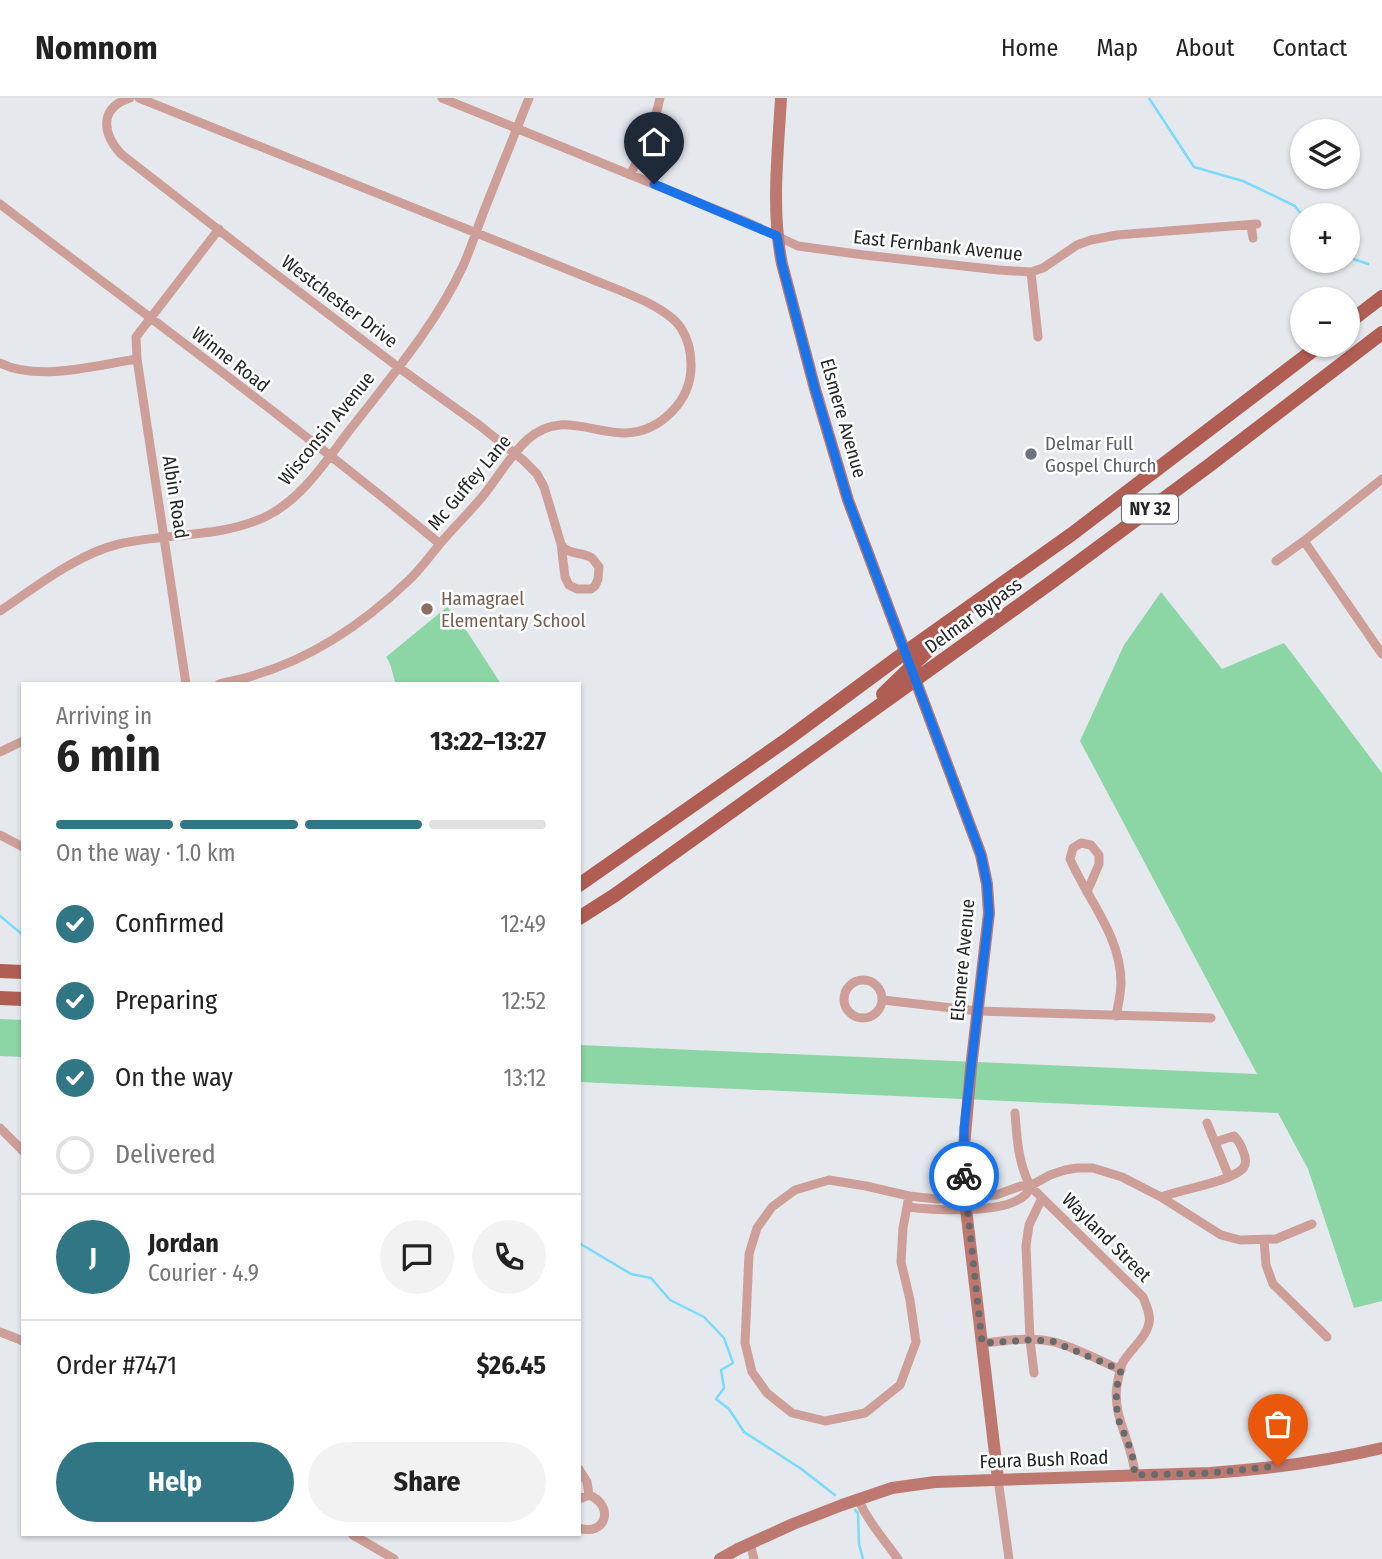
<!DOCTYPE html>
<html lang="en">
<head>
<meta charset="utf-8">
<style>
  :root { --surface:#fff; --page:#f2f2f2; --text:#222; --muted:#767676; --line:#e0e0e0; --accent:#317684 }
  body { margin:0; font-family:"Fira Sans Condensed",sans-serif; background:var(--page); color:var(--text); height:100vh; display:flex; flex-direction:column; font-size:26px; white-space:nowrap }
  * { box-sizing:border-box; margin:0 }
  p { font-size:23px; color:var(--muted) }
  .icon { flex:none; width:38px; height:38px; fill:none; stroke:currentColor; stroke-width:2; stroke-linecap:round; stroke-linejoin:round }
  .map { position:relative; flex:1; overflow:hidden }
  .sheet { position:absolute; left:21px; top:584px; width:560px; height:854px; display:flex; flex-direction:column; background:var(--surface); border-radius:0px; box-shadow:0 2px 5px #0004 }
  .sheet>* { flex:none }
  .controls { position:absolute; left:1290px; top:21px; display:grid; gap:14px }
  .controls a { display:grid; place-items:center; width:70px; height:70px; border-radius:50%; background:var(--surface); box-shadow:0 2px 5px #0004; font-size:35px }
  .pin { position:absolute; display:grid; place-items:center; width:60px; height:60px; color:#fff; margin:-72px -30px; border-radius:50% 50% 50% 0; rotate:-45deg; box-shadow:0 0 7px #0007 }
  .pin .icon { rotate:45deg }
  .courier { position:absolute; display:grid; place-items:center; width:70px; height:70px; margin:-35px; border:5px solid #1a73e8; border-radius:50%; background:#fff; color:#222; box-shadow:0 2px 9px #0007 }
  .headline em { font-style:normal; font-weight:700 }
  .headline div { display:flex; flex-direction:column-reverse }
  .headline { display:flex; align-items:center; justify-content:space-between; height:119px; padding:0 35px }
  h1 { font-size:46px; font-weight:700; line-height:52px }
  .bar { display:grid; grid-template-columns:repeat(4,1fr); gap:10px 7px; align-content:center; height:84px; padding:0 35px }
  .bar i { height:9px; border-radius:5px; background:var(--line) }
  .bar .selected { background:var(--accent) }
  .bar p { grid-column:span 4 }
  .line { display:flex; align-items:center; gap:18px; padding:0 35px; border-top:2px solid var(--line) }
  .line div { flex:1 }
  .round { display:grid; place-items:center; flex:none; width:74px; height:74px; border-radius:37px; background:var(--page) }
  ol { padding:0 35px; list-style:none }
  li { display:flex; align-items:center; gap:21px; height:77px }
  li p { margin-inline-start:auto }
  li .icon { padding:7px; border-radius:50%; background:var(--accent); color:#fff; stroke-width:4 }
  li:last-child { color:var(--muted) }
  li i { width:38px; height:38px; border:4px solid var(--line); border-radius:50% }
  .button { display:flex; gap:14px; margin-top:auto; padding:14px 35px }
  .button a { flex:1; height:80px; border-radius:42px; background:var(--accent); color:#fff; font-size:28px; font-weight:700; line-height:80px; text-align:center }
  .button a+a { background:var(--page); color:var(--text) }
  header { display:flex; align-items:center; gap:42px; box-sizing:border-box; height:98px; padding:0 35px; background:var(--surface); border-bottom:2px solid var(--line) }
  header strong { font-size:33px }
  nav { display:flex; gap:38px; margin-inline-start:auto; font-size:24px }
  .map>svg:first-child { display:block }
</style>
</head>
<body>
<header>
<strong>Nomnom</strong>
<nav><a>Home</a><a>Map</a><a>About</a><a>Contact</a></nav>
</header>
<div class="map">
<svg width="1382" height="1461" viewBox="0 0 1382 1461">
  <rect width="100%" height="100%" fill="#e5e9ed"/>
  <path fill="#8cd5a5" d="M 1161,494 L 1222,571 L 1284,545 L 1382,675 L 1382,1203 L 1354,1210 L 1308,1071 L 1278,1015 L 579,984 L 579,947 L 1257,976 L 1080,643 L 1124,547 Z
    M 447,509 L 459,521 L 501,586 L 396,586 C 392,577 392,566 386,559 Z
    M 0,921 L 23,922 L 23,959 L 0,958 Z"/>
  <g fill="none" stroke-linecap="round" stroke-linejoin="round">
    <path stroke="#79dafc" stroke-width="2.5" d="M 1149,0 L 1194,69 L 1243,83 L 1295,108 L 1302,117
      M 1348,159 L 1368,166
      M 0,818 L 23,837
      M 579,1145 L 631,1176 L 651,1180 L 670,1202 L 704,1219 L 724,1240 L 733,1265 L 721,1272 L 724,1290 L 716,1301 L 729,1311 L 744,1334 L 800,1370 L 835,1397
      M 855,1412 L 858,1415 L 859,1446 L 863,1461"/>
    <path stroke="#ce9e98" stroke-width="9" d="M 130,0 C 99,10 102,35 121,56 L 260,164 L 398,269 L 479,327 L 523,362 L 537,376 L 544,389 L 561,446 L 565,479 L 569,487 L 577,491 L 591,491 L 595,488 L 598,481 L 599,469 C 599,469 592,460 592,460 C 581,453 568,458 561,446
      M 139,0 L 589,180 C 615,191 666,207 681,230 C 688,241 691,254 691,266 C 692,302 661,334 625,335 C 589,335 560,313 528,341 C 509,358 498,380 482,399 C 468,416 453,430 439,447 C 429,459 420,472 408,483 C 365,524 312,560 255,577 C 244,581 231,583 219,586
      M 442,0 L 749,125 L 798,148 L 864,157 L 999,172 L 1031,174 L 1043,170 L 1077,147 L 1091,142 L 1117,137 L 1257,126
      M 630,77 C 643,51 654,29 660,0
      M 0,106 C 147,218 297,328 440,446
      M 1251,127 L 1253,140
      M 1031,174 L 1038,239
      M 0,265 C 38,284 97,267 137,261
      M 1304,443 L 1382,556
      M 1276,463 L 1304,443 L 1382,381
      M 0,513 C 36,489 77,456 119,446 C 167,435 220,440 265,419 C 301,402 326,363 349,333 C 390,280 435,228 463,168 C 471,150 477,131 484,113 C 499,75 514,38 529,0
      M 186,586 L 137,261 L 136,239 L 219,131
      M 0,654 L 23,643
      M 0,737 L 23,749
      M 1087,794 L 1099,766 L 1099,757 L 1091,747 L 1081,745 L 1073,750 L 1070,761 C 1088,802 1121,838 1121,885 C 1121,896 1118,907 1116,918
      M844 901a19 19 0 1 1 38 0a19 19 0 1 1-38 0Z
      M 883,902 L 978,913 L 1211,920
      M 1015,1015 C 1017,1042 1018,1063 1030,1088 L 1143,1199 C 1146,1207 1151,1217 1149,1225 C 1146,1241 1129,1252 1122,1266 C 1120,1272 1118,1281 1117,1287 C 1112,1320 1133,1345 1135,1377
      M 0,1030 L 23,1053
      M 1215,1044 L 1234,1038 C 1239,1043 1241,1047 1243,1053 C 1250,1069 1242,1073 1229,1079
      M 829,1082 L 866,1088 L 909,1098 L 903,1130 L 901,1164 L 910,1202 L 916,1244 L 900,1287 L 865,1315 L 825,1323 L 792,1315 L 767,1295 L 752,1274 L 745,1245 L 749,1156 L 757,1130 L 772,1109 L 795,1092 Z
      M 909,1098 L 937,1101 L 996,1097 L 1021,1088 L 1030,1088 L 1050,1077 L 1065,1072 L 1077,1070 L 1093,1070 L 1122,1079 L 1161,1099 L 1221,1137 L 1240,1142 L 1276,1141 L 1312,1126
      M 1161,1099 C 1184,1091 1207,1088 1229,1079 L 1207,1025
      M 907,1109 C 934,1112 1005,1117 1025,1097 C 1028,1095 1029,1092 1030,1088
      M 1264,1142 L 1266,1167 L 1273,1186 L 1327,1239
      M 0,1234 L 23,1243
      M 982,1245 C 1004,1243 1032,1238 1054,1244 C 1077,1250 1099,1262 1121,1272
      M 1034,1275 L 1030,1242 L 1026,1148 L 1029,1127 L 1042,1100
      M 579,1371 L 587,1384 L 589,1397
      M 998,1381 L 1009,1461
      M 579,1401 L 589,1397 C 615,1407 606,1439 579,1430
      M 858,1401 C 869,1425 883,1440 898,1461
      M 353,1437 L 394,1461
      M 750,1445 L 754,1461"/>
    <path stroke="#bd7970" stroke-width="12" d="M 781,0 C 778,55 771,112 782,166 L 815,291 L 848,402 L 981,757 L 987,786 L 989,815 L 971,970 L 963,1060 L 966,1111 L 998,1381
      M 720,1461 L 738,1451 L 793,1426 L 842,1407 L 892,1390 L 935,1384 L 1210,1375 C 1268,1371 1326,1363 1382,1350"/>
    <path stroke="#b05d54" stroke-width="14" d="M 1348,225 L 1382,199
      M 883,596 L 946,535
      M 579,787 L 789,640 L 896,561 L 1072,436 L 1320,247
      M 579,820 L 615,797 L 1053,483 L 1211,366 L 1382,235
      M 0,873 L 23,874
      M 0,900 L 23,901"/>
  </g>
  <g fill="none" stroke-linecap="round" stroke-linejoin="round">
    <path stroke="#686a6c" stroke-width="7" stroke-dasharray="0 12.6" d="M 964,1078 L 982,1245 L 1030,1242 L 1052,1243 L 1121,1272 L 1117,1288 L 1116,1306 L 1119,1323 L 1132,1355 L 1135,1377 L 1210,1375 L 1278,1368"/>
    <path stroke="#1a73e8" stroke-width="9" d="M 654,86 L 777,138 L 782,166 L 815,291 L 848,402 L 981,757 L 987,786 L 989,815 L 964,1030 L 964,1078"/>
  </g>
  <circle fill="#6b7280" stroke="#fff" stroke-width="2.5" cx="1031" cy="356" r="7"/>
  <circle fill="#8d6e63" stroke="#fff" stroke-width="2.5" cx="427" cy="511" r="7"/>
  <g text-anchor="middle" stroke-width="5" stroke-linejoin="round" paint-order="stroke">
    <rect fill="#fff" stroke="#666768" stroke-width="2" x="1122" y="396.5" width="56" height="29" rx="5"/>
    <g font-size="18" font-weight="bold" fill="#242627">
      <text x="1150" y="417">NY 32</text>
    </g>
    <g font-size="19" fill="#242627" stroke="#fff">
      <text transform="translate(938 147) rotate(6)" y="7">East Fernbank Avenue</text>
      <text transform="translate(340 203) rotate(37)" y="7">Westchester Drive</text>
      <text transform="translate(231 261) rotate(38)" y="7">Winne Road</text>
      <text transform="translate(844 320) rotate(74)" y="7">Elsmere Avenue</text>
      <text transform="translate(326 330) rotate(-51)" y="7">Wisconsin Avenue</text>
      <text transform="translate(469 384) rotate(-50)" y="7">Mc Guffey Lane</text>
      <text transform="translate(176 399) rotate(81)" y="7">Albin Road</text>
      <text transform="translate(973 517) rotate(-36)" y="7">Delmar Bypass</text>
      <text transform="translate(962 862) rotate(-85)" y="7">Elsmere Avenue</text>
      <text transform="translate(1107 1139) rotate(45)" y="7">Wayland Street</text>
      <text transform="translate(1044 1361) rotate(-2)" y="7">Feura Bush Road</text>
    </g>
    <g font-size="19" fill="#5b616d" stroke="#fff" text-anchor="start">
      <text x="1045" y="352">Delmar Full<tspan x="1045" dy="22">Gospel Church</tspan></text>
    </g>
    <g font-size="19" fill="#785e54" stroke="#fff" text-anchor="start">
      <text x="441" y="507">Hamagrael<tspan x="441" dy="22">Elementary School</tspan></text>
    </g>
  </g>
</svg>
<div class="controls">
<a><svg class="icon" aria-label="layers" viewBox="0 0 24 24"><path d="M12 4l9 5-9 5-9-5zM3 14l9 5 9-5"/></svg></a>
<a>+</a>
<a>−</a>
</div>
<div class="pin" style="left:1278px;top:1368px;background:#ea580c"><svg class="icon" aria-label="bag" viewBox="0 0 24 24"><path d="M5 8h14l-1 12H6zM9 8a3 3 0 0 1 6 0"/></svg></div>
<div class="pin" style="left:654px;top:86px;background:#1f2937"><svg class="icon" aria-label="home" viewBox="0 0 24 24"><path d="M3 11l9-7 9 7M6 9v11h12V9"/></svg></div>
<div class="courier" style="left:964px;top:1078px"><svg class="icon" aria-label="bike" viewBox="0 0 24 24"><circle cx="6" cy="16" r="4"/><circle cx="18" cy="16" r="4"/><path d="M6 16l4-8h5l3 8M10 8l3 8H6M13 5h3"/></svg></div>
<section class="sheet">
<div class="headline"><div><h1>6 min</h1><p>Arriving in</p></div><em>13:22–13:27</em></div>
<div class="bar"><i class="selected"></i><i class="selected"></i><i class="selected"></i><i></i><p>On the way · 1.0 km</p></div>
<ol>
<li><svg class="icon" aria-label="check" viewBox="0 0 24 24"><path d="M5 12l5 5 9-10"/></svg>Confirmed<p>12:49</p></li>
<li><svg class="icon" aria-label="check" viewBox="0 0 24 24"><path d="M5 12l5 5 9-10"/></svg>Preparing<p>12:52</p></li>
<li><svg class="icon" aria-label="check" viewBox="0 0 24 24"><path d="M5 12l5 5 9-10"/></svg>On the way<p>13:12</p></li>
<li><i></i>Delivered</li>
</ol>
<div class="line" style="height:126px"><b class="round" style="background:var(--accent);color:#fff">J</b><div><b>Jordan</b><p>Courier · 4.9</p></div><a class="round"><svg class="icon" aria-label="chat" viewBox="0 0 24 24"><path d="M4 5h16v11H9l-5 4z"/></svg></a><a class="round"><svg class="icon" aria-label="phone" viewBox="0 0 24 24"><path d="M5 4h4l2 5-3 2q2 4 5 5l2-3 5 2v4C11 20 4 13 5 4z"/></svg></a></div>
<div class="line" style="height:91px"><div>Order #7471</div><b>$26.45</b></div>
<div class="button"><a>Help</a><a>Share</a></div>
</section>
</div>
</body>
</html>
